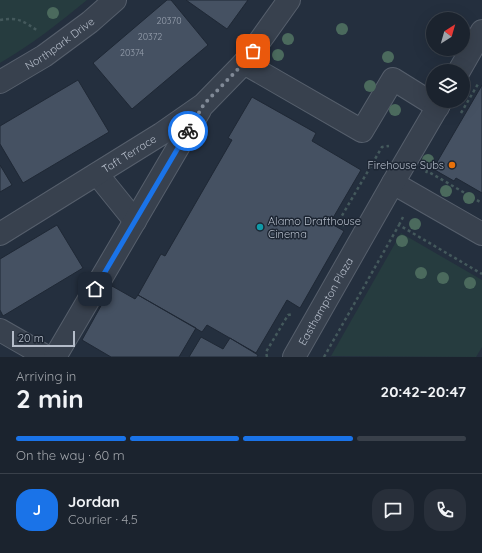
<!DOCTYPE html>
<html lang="en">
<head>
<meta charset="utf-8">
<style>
  :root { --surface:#1b232e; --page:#282f3a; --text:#f1f3f6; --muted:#a0a4aa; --line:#39404a; --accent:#1a73e8 }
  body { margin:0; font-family:Quicksand,sans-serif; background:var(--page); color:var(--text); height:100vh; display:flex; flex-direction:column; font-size:15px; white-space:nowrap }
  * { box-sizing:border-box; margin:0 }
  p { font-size:13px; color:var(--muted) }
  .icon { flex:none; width:22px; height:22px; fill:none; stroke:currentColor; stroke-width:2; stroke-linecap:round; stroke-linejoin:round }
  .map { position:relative; height:357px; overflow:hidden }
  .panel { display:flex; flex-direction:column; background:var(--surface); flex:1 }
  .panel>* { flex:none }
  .needle { width:26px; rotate:37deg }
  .buttons { position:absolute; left:426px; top:12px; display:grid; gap:8px }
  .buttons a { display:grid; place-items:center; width:44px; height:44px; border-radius:50%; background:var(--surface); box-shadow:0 4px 16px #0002,0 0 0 1px var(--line); font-size:20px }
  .scale { position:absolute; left:12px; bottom:10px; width:63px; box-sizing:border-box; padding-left:4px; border:2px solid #b4bcc9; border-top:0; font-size:11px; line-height:14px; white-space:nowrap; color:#b4bcc9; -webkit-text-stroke:3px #1d2633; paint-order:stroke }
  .pin { position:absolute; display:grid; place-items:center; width:34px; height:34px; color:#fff; margin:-17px; border-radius:8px; box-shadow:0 2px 6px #0006 }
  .courier { position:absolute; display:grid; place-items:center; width:40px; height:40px; margin:-20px; border:3px solid #1a73e8; border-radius:50%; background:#fff; color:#222; box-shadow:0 1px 5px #0007 }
  .headline em { font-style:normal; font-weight:700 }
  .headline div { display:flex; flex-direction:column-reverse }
  .headline { display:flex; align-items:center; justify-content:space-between; height:68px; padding:0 16px }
  h1 { font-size:26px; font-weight:700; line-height:30px }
  .bar { display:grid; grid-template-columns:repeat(4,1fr); gap:6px 4px; align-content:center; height:48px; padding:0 16px }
  .bar i { height:5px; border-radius:3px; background:var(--line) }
  .bar .active { background:var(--accent) }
  .bar p { grid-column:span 4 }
  .line { display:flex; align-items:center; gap:10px; padding:0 16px; border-top:1px solid var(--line) }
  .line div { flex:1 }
  .round { display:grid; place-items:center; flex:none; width:42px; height:42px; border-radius:16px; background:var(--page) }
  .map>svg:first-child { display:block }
</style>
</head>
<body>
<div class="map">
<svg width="482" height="357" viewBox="0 0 482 357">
  <rect width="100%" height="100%" fill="#242f3e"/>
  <path fill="#263c3f" d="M 0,0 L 87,0 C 59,23 31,45 0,63 Z
    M 401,233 L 482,280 L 482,347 L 476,357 L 331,356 Z"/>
  <path fill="#455162" stroke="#1f2835" d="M 167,0 L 171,0 L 208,45 L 132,109 L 93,63 Z
    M 186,0 L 248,0 L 227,29 Z
    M 78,80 L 109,132 L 23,183 L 0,144 L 0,126 Z
    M 482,85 L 482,193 L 456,178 L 454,181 L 433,169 Z
    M 252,97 L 316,133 L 312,141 L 361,170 L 330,223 L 344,231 L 300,308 L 287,300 L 256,353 L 207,325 L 202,332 L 138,295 L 161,254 L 165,256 L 232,140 L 228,138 Z
    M 0,165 L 12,185 L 0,192 Z
    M 57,225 L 83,268 L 3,316 L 0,310 L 0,259 Z
    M 112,286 L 135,299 L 138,295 L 196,328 L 179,357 L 111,357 L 82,340 Z
    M 201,337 L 223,349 L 230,338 L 258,355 L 257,357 L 189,357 Z"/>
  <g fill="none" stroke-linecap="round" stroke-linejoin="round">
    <g stroke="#565f6c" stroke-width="24">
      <g id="minor">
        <path d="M 244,63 L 362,131 L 393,79 L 438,107"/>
        <path d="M 459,71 L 482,31"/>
        <path id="s1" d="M 0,82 L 44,56 L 90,22 L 115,0"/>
        <path d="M 97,174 L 135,221"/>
        <path d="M 393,183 L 482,234"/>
        <path id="s2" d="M 0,234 L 161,134 L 204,104 L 244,63 L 289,0"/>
        <path d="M 0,330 L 47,357"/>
        <path d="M 55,357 L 200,110"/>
        <path id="s3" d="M 294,357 L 393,183 L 441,101"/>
      </g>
    </g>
    <path stroke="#44595c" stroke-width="2.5" stroke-dasharray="3 3" stroke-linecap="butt" d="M 0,20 C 19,17 23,21 38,31
      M 461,113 L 478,84
      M 426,173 L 427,171 L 482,203
      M 399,225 L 404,215
      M 344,226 L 340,219 L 382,147 L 389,146
      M 267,357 L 266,352 L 288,315 L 293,314
      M 324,357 L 399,225 L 482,274"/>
    <use href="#minor" stroke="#38414e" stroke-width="22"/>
  </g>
  <g fill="#4b6a5d">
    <circle cx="53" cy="13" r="6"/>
    <circle cx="342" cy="29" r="6"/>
    <circle cx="288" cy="39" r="6"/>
    <circle cx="278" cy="55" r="6"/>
    <circle cx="388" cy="57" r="6"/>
    <circle cx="370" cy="86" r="6"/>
    <circle cx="395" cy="110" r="6"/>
    <circle cx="428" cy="160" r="6"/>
    <circle cx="446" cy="191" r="6"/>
    <circle cx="469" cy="198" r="6"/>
    <circle cx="415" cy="224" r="6"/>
    <circle cx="402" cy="241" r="6"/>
    <circle cx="421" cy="273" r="6"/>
    <circle cx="443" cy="278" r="6"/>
    <circle cx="470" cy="283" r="6"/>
  </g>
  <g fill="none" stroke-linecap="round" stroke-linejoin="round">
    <path stroke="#828b98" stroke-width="4" stroke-dasharray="0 7.2" d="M 188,131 L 204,104 L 244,63 L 253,51"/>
    <path stroke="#1a73e8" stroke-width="5" d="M 95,289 L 188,131"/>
  </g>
  <circle fill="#e8710a" stroke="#1d2633" stroke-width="1.5" cx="452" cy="165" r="4"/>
  <circle fill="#0f9aa8" stroke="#1d2633" stroke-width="1.5" cx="260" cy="227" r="4"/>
  <g text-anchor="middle" stroke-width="3" stroke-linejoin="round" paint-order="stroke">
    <g font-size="9" fill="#98a1af">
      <text x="169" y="24">20370</text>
      <text x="150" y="40">20372</text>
      <text x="132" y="56">20374</text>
    </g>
    <g font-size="11" fill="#b4bcc9" stroke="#1d2633">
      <text dy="4" stroke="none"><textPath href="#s1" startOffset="71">Northpark Drive</textPath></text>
      <text dy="4" stroke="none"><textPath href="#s2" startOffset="152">Taft Terrace</textPath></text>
      <text dy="4" stroke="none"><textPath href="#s3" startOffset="64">Easthampton Plaza</textPath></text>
    </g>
    <g font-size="11" fill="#b4bcc9" stroke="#1d2633" text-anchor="end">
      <text x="444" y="169">Firehouse Subs</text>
      <text x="268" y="225" text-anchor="start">Alamo Drafthouse<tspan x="268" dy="13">Cinema</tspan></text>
    </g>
  </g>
</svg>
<div class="buttons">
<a><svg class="needle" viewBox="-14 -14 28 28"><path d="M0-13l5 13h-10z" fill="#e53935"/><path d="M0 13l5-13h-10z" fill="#a0a4aa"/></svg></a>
<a><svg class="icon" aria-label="layers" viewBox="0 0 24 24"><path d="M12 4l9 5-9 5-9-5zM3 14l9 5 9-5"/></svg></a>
</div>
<div class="scale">20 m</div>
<div class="pin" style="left:253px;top:51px;background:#ea580c"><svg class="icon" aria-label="bag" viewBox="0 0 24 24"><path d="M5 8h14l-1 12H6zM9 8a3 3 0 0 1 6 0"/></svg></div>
<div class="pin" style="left:95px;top:289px;background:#1f2937"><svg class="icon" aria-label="home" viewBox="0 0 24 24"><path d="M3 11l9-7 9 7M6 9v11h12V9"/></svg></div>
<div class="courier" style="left:188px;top:131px"><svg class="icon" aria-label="bike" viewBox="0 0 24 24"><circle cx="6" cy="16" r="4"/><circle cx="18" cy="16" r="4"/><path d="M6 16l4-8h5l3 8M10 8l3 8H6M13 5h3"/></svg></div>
</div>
<section class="panel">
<div class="headline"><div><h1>2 min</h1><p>Arriving in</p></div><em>20:42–20:47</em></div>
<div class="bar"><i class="active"></i><i class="active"></i><i class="active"></i><i></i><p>On the way · 60 m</p></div>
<div class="line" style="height:72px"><b class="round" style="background:var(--accent);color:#fff">J</b><div><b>Jordan</b><p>Courier · 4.5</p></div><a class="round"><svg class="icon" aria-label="chat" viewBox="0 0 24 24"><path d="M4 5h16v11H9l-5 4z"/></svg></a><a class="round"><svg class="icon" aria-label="phone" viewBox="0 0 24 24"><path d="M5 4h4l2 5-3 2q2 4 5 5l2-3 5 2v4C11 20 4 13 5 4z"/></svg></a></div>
</section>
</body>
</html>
